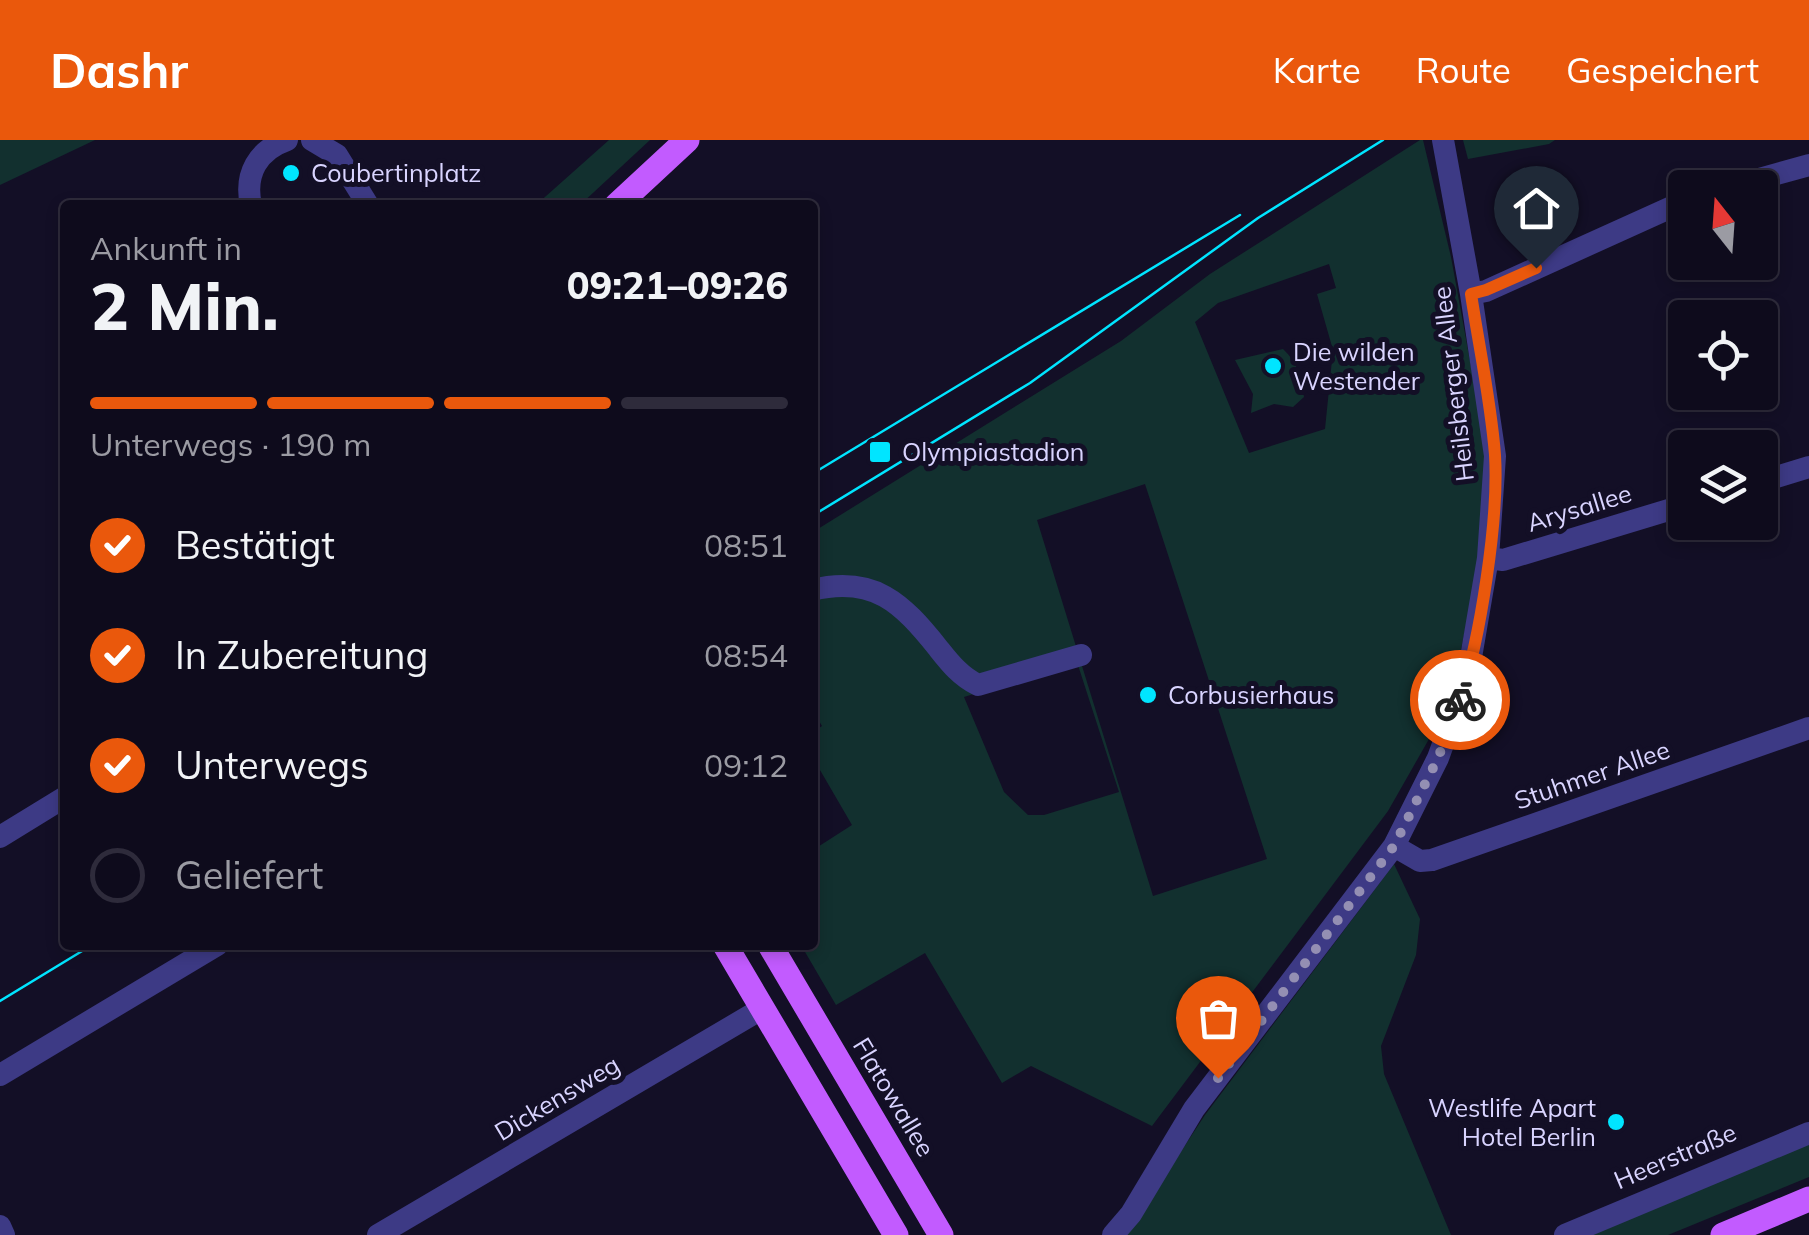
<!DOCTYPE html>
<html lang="de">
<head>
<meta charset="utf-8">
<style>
  :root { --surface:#0e0b1c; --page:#1c1929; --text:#f1f3f6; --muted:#9b9ba3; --line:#2e2b3b; --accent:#ea580c }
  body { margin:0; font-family:Mulish,sans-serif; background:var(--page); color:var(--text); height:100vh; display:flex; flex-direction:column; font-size:38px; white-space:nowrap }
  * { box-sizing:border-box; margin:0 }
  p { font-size:32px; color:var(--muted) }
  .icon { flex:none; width:55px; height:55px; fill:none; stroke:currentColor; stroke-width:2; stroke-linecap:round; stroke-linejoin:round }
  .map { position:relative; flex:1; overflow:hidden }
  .drawer { position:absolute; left:60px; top:60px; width:758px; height:750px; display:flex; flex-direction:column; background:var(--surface); border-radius:10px; box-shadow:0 5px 15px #0003,0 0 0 2px var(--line) }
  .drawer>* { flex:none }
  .needle { width:65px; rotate:343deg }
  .buttons { position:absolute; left:1668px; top:30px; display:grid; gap:20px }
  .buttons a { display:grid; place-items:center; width:110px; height:110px; border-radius:10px; background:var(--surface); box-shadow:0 5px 15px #0003,0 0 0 2px var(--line); font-size:50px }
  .pin { position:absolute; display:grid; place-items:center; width:85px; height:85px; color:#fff; margin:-102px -42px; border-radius:50% 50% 50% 0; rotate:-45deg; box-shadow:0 0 10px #0007 }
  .pin .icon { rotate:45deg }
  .courier { position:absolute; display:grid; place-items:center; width:100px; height:100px; margin:-50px; border:8px solid #ea580c; border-radius:50%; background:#fff; color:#222; box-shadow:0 2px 12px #0007 }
  .overview em { font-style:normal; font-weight:800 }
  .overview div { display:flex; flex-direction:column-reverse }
  .overview { display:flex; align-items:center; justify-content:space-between; height:170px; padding:0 30px }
  h1 { font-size:65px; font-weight:800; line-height:75px }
  .bar { display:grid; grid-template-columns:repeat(4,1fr); gap:15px 10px; align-content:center; height:120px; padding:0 30px }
  .bar i { height:12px; border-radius:8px; background:var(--line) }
  .bar .current { background:var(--accent) }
  .bar p { grid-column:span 4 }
  ol { padding:0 30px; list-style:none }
  li { display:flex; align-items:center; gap:30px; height:110px }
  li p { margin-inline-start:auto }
  li .icon { padding:10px; border-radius:50%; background:var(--accent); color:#fff; stroke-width:4 }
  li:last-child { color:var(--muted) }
  li i { width:55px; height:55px; border:5px solid var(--line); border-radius:50% }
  header { display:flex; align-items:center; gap:60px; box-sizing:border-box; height:140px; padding:0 50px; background:var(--accent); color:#fff }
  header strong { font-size:48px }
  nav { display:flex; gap:55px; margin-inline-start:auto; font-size:35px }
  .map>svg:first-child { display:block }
</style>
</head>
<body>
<header>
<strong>Dashr</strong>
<nav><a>Karte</a><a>Route</a><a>Gespeichert</a></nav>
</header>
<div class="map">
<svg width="1809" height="1095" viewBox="0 0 1809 1095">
  <rect width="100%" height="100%" fill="#130f26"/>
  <path fill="#12302f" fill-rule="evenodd" d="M 0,0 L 95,0 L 0,45 Z
    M 609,0 L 650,0 L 580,65 L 536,65 Z
    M 1420,0 L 1423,0 L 1451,117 L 1487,314 L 1478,428 L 1460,514 L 1444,565 L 1429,599 L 1388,671 L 1152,986 L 1031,926 L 1002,943 L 925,813 L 836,865 L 801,805 L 812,805 L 813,710 L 852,685 L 813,618 L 813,592 L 822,586 L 812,569 L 813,392 L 1121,201 L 1210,134 ZM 1329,124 L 1336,148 L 1317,154 L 1333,210 L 1325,289 L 1249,313 L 1195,182 L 1218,163 ZM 1145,344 L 1267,719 L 1153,756 L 1037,380 ZM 1077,522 L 1119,652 L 1044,675 L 1028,675 L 1004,652 L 964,557 Z
    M 1463,0 L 1555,0 L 1549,4 L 1468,19 Z
    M 1283,209 C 1298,223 1301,237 1304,257 L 1293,267 L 1274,264 L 1251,273 L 1253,254 L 1235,220 Z
    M 1394,724 L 1420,779 L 1416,815 L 1381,906 L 1384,934 L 1451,1095 L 1126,1095 L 1205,975 Z
    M 1809,1000 L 1809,1037 L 1668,1095 L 1584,1095 Z"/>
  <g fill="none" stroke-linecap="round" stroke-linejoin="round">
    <path stroke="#3d3a85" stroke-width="22" d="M 312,0 L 337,15 L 368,65
      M 1727,48 L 1809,25
      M 251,65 C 244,34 258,10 287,0
      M 1471,154 L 1486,151 L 1685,61
      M 1760,342 L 1809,327
      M 1488,418 L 1503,420 L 1685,365
      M 812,450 C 874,435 902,463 938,508 C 950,523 960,536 978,545 L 1081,515
      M 0,697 L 65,657
      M 1394,706 L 1420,721 L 1432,720 L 1809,588
      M 0,935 L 217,805
      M 0,1086 L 4,1095
      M 378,1095 L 763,868
      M 1113,1095 L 1131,1074 L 1194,969 L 1394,706 L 1438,618 L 1468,535 L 1488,418 L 1495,316 L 1471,154 L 1443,0
      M 1565,1095 L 1809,993"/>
    <path stroke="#c25bff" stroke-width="25" d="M 617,65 L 687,0
      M 725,805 L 896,1095
      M 770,805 L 941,1095
      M 1723,1095 L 1809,1059"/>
    <path stroke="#00e5ff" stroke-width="2.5" d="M 812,334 L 1240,75
      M 812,376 L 1030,243 L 1258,78 L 1383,0
      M 0,861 L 92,805"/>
  </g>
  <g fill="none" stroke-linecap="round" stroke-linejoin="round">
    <path stroke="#948fb3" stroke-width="10" stroke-dasharray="0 18" d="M 1218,938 L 1394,706 L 1438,618 L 1460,560"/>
    <path stroke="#ea580c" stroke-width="12" d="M 1460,560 C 1480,499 1499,380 1495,315 C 1491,262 1479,207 1471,154 L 1486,150 L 1536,128"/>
  </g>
  <g fill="#00e5ff" stroke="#130f26" stroke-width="4">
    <circle cx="291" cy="33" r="10"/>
    <circle cx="1273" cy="226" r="10"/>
    <rect x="868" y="300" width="24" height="24" rx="5"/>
    <circle cx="1148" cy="555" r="10"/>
    <circle cx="1616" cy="982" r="10"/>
  </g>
  <g text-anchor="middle" stroke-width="10" stroke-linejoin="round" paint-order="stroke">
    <g font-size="25" fill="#d9d4ff" stroke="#130f26" text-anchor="start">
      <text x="311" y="42">Coubertinplatz</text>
      <text x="1293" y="221">Die wilden<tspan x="1293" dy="29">Westender</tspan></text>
      <text x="902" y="321">Olympiastadion</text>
      <text x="1168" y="564">Corbusierhaus</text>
      <text x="1596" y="977" text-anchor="end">Westlife Apart<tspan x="1596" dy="29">Hotel Berlin</tspan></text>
    </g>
    <g font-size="25" fill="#d9d4ff" stroke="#130f26">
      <text transform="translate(1453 244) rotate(-97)" y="9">Heilsberger Allee</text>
      <text transform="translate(1579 368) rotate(-17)" y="9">Arysallee</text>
      <text transform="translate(1592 635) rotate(-19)" y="9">Stuhmer Allee</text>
      <text transform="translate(894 957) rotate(59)" y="9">Flatowallee</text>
      <text transform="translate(557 958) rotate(-31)" y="9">Dickensweg</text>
      <text transform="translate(1675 1016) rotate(-23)" y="9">Heerstraße</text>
    </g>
  </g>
</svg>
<div class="buttons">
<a><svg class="needle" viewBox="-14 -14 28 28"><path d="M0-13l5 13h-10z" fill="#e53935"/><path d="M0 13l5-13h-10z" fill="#9b9ba3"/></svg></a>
<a><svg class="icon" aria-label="locate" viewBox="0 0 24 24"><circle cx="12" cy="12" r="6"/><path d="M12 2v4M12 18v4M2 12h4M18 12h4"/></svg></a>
<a><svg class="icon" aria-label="layers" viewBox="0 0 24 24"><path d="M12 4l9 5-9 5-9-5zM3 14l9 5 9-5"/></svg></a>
</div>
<div class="pin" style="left:1218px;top:938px;background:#ea580c"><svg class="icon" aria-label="bag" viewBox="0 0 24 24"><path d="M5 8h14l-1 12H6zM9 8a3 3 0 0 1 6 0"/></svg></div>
<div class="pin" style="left:1536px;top:128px;background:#1f2937"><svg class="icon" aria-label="home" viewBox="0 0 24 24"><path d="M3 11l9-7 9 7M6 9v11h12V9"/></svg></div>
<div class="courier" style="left:1460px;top:560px"><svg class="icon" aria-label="bike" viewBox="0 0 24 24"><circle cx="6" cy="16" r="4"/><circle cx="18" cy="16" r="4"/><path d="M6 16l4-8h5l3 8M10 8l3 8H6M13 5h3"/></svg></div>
<section class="drawer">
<div class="overview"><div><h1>2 Min.</h1><p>Ankunft in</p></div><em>09:21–09:26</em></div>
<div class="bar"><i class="current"></i><i class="current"></i><i class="current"></i><i></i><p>Unterwegs · 190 m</p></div>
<ol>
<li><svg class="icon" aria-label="check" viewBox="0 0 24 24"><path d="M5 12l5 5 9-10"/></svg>Bestätigt<p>08:51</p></li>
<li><svg class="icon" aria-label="check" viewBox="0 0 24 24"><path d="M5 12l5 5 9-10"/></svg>In Zubereitung<p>08:54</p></li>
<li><svg class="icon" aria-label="check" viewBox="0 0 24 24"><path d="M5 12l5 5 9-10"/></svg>Unterwegs<p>09:12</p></li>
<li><i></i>Geliefert</li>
</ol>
</section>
</div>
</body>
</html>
